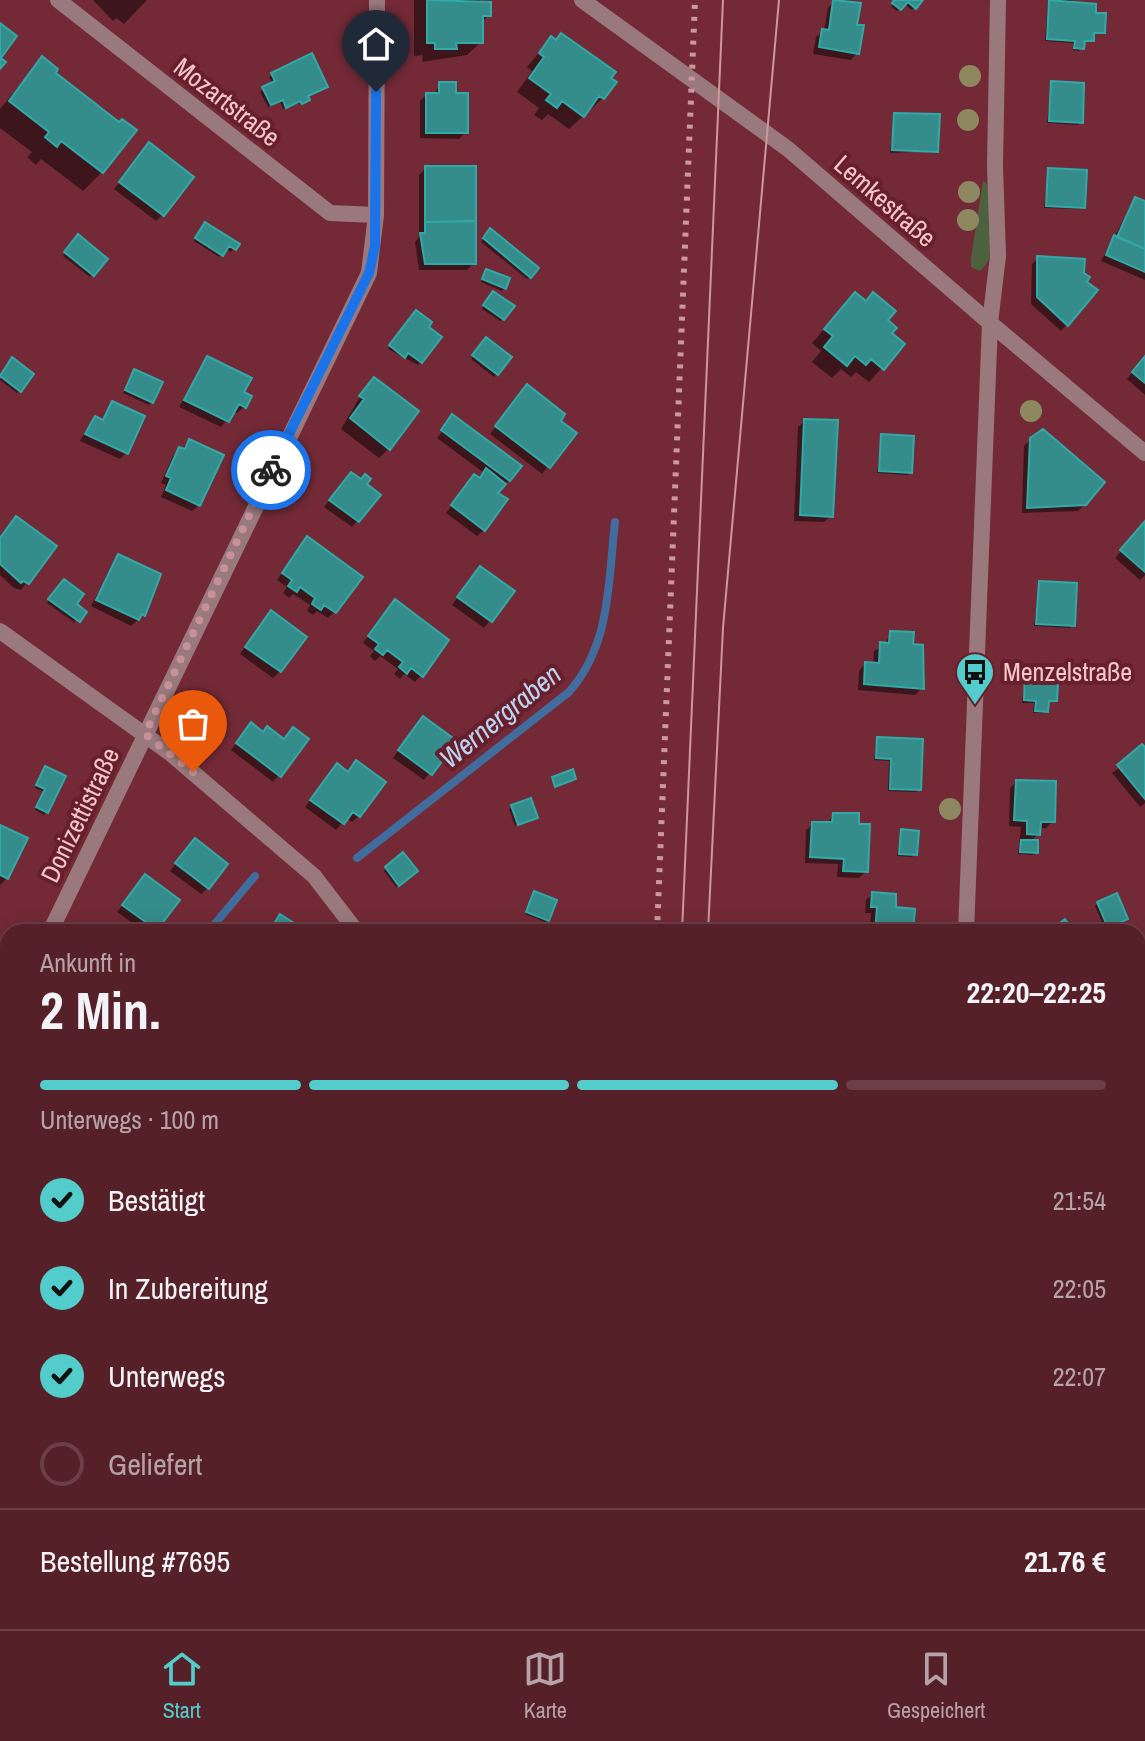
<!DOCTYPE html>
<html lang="de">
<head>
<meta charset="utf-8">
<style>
  :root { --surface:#562028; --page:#5c2830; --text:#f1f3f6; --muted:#b6a3a8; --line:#6c3e45; --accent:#53cdcb }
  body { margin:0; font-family:"Archivo Narrow",sans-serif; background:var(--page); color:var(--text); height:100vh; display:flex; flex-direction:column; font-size:30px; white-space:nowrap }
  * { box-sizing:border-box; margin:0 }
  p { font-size:26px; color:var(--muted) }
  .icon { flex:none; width:44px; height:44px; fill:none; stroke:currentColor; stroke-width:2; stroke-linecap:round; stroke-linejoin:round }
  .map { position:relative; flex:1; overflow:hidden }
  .details { position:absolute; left:0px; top:924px; width:1146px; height:706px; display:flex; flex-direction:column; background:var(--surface); border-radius:24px 24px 0 0; box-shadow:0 4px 20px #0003,0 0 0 2px var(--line) }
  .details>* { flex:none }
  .pin { position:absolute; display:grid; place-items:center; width:68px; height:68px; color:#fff; margin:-82px -34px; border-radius:50% 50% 50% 0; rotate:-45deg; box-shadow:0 0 8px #0007 }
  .pin .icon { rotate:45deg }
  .courier { position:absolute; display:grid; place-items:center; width:80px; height:80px; margin:-40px; border:6px solid #1a73e8; border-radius:50%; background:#fff; color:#222; box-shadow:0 2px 10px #0007 }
  .headline em { font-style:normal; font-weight:800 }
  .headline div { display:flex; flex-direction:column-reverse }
  .headline { display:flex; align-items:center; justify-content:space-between; height:136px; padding:0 40px }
  h1 { font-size:52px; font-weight:800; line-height:60px }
  .bar { display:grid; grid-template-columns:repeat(4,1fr); gap:12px 8px; align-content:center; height:96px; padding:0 40px }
  .bar i { height:10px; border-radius:6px; background:var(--line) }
  .bar .current { background:var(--accent) }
  .bar p { grid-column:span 4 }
  .line { display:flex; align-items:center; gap:20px; padding:0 40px; border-top:2px solid var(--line) }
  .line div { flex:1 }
  ol { padding:0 40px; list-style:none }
  li { display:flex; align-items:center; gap:24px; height:88px }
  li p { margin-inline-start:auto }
  li .icon { padding:8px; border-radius:50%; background:var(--accent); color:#111; stroke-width:4 }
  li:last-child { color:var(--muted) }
  li i { width:44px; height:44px; border:4px solid var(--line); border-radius:50% }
  .dock { display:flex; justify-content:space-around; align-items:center; height:112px; border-top:2px solid var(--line); background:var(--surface); font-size:22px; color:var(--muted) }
  .dock a { display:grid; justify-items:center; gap:4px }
  .dock .current { color:var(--accent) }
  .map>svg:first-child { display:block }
</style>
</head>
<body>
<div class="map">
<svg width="1145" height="1629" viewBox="0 0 1145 1629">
  <rect width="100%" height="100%" fill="#732a36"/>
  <path fill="#4c613d" d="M 983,181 L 987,184 C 991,209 1002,253 980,271 L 971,267 L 971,258 Z"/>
  <path fill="#0007" d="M 93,0 L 147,0 L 124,24 L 116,18 L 113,21 Z
    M 414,0 L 480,0 L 489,15 L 481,23 L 481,42 L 467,55 L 422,62 L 423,55 L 414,56 Z
    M 896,0 L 920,0 L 912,10 L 904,4 L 897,11 L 891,7 Z
    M 1048,0 L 1071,0 L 1071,4 L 1094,15 L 1103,32 L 1092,35 L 1092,40 L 1082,43 L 1079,51 L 1073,50 L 1073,43 L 1045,41 Z
    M 834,1 L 855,26 L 857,53 L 851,60 L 813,54 L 816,37 L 824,31 L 828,8 Z
    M 551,38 L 603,98 L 569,129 L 548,114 L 542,120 L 534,115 L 539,108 L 517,92 L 532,71 L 527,67 Z
    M 42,59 L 53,73 L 102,172 L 83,191 L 41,159 L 36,165 L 27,157 L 32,152 L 0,128 L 0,109 Z
    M 272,75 L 306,97 L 308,100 L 283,109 L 280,101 L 268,107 L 260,92 L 273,84 L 269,77 Z
    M 440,84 L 454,95 L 466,132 L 459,139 L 420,138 L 420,101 L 426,95 L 434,95 Z
    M 1052,84 L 1081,122 L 1078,125 L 1047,123 Z
    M 895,115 L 936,151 L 890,153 Z
    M 143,152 L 163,214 L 156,221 L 114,189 Z
    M 426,168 L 474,263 L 467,270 L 419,270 L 415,242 L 419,237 L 419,175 Z
    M 1049,170 L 1083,207 L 1080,209 L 1044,208 Z
    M 1135,199 L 1145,203 L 1145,280 L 1101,261 Z
    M 203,227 L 237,244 L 231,252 L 226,248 L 219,257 L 194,241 Z
    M 487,233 L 536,268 L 527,279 L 481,242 Z
    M 75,240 L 105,259 L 90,277 L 63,256 Z
    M 1038,258 L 1067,324 L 1061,331 L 1031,304 L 1032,264 Z
    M 486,271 L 504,288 L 502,291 L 481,282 Z
    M 855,294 L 885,320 L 889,334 L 903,345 L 869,382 L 856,372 L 851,377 L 841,369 L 832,378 L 812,362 L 821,351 L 812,343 Z
    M 491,296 L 503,319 L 500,321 L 482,309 Z
    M 414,315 L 439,337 L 418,365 L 388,349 Z
    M 484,342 L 509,357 L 494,377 L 471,359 Z
    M 1145,356 L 1145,395 L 1127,379 Z
    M 208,358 L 249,396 L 244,407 L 237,413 L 233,411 L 221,427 L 179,407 Z
    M 9,363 L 19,390 L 17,393 L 0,380 Z
    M 132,374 L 151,402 L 149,405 L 123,393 Z
    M 364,390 L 389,448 L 379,458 L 341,429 Z
    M 521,394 L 574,434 L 542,474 L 490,434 Z
    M 112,403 L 126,453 L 120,459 L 80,441 L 89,425 L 95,418 L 101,421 Z
    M 450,421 L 509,480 L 495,493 L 484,530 L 477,536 L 446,513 L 468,483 L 484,473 L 437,438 Z
    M 805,421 L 831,516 L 824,522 L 794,521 L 798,427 Z
    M 882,436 L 910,472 L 908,475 L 877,473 Z
    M 1031,439 L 1085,504 L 1078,511 L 1022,513 L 1024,446 Z
    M 190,442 L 199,505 L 192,511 L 161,497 L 166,485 L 161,483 L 173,456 Z
    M 345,481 L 360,482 L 358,520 L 352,527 L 324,507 Z
    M 1145,523 L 1145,575 L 1140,580 L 1115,558 Z
    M 0,538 L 54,547 L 21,590 L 14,588 L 0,575 Z
    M 307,539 L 334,612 L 328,618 L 317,611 L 313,615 L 307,611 L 310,605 L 293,594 L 289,598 L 283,593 L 287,587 L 277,580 Z
    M 118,556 L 158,582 L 143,607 L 143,615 L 131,626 L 91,606 Z
    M 474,575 L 512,592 L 484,628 L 452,605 Z
    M 1040,583 L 1073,625 L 1070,628 L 1034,626 Z
    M 62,584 L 74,604 L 75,623 L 47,603 Z
    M 388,609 L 421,675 L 415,682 L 404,674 L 400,679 L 394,674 L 398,669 L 380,656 L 375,661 L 370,656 L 374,651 L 363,643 Z
    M 265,619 L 280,671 L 273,678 L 240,654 Z
    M 891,633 L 911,646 L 922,688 L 915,695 L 858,690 L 859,671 L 865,664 L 873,665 L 874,651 L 884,645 Z
    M 1026,669 L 1055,700 L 1047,703 L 1043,713 L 1033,713 L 1034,703 L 1022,703 Z
    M 251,725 L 262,734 L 283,741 L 306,740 L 273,782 L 231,750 Z
    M 417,725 L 454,742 L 424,780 L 393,758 Z
    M 878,739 L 919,789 L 916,792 L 888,791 L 889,761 L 874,760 Z
    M 1145,750 L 1145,803 L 1140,807 L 1112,773 Z
    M 45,768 L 46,812 L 44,815 L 35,810 L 44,792 L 35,788 Z
    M 350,769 L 359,816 L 352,822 L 346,818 L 336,830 L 305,807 L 331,772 L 347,773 Z
    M 1016,782 L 1053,821 L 1046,828 L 1039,828 L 1038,834 L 1030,842 L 1036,852 L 1033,855 L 1018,854 L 1021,827 L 1009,826 L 1010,788 Z
    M 512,806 L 536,817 L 515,826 L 509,809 Z
    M 833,815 L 866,871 L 859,878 L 837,877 L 838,864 L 805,863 L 806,830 L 813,824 L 827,824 Z
    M 0,827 L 7,878 L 0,885 Z
    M 901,831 L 915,854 L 912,857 L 897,856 Z
    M 188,847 L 208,888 L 201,894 L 170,871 Z
    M 386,868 L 415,871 L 396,887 L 384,871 Z
    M 139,883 L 156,929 L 153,932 L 145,932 L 117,912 Z
    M 535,893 L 547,920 L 545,922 L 525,914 Z
    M 872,894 L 893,909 L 911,932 L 870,932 L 871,913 L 865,913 L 866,900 Z
    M 1098,903 L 1123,921 L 1105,929 L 1095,906 Z
    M 1142,1075 L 1145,1079 L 1145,1148 L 1138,1154 L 1138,1078 Z
    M 1145,1153 L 1145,1174 L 1138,1165 L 1138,1159 Z
    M 0,1205 L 8,1208 L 8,1269 L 3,1274 Z
    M 1145,1446 L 1145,1472 L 1138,1469 L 1138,1451 Z
    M 0,1461 L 8,1461 L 8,1505 L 0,1505 Z
    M 0,1544 L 8,1544 L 8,1588 L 0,1588 Z
    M 1064,1622 L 1104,1622 L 1103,1629 L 1064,1629 Z"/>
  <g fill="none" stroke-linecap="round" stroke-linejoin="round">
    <path stroke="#416c9e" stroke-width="8" d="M 357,858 L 569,692 C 611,644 608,583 615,522
      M 208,932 L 255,876"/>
  </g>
  <path fill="#358d8b" stroke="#30aaa8" stroke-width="2" d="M 427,0 L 491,2 L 491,16 L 483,16 L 483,43 L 456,43 L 457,49 L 435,49 L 435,43 L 427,43 Z
    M 833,0 L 861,3 L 857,25 L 864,25 L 859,54 L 819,47 L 822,29 L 829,30 Z
    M 894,0 L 923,0 L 916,9 L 908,2 L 901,10 L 892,3 Z
    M 1049,0 L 1096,4 L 1096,13 L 1106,13 L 1105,33 L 1094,33 L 1094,41 L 1085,41 L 1084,49 L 1074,48 L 1075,41 L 1047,39 Z
    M 0,23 L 17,36 L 1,58 L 6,62 L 0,69 Z
    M 561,33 L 616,72 L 611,78 L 617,82 L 604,99 L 599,96 L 584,117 L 562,101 L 557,108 L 546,100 L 551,94 L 529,78 L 544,57 L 539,53 L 551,36 L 556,40 Z
    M 312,53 L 328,87 L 308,96 L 310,100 L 302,104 L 300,101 L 286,108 L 283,100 L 271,105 L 262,87 L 275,81 L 271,73 Z
    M 42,56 L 58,69 L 56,73 L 119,122 L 122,119 L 137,130 L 103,173 L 61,141 L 57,147 L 45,137 L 49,132 L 9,101 Z
    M 1051,81 L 1084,83 L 1083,123 L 1049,121 Z
    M 439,82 L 456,82 L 456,93 L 468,93 L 468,133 L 426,133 L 426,93 L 439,93 Z
    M 894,113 L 940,114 L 938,152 L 892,150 Z
    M 149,142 L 194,177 L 164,216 L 119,182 Z
    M 425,166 L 476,166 L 476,221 L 425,222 Z
    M 1048,168 L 1087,170 L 1085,208 L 1046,206 Z
    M 1135,197 L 1145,201 L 1145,249 L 1117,237 Z
    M 476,221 L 476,264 L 425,264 L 420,233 L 425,233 L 425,222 Z
    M 205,222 L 240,244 L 236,250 L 229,246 L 223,256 L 195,238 Z
    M 490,228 L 539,268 L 531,278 L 483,238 Z
    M 78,234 L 108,259 L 94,276 L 64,252 Z
    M 1114,235 L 1145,249 L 1145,272 L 1106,255 Z
    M 1037,256 L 1085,259 L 1084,273 L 1090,277 L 1087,282 L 1098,290 L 1068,326 L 1037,297 Z
    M 486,269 L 510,278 L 506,289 L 482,279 Z
    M 493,291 L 515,306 L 504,320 L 483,305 Z
    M 855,292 L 866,301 L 873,292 L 896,311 L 888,320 L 897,328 L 892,333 L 905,344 L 884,370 L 871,359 L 866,365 L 855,356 L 847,366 L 824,347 L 833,336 L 824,329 Z
    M 416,310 L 432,322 L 429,327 L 442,337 L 422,363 L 408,353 L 405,358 L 389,345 Z
    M 486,337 L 512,357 L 498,375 L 472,355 Z
    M 207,356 L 252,378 L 244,392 L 252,396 L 246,408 L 239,404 L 229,422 L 184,400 Z
    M 1145,356 L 1145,383 L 1132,372 Z
    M 12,357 L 34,374 L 21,392 L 0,376 Z
    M 134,369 L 163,382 L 153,403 L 125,390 Z
    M 374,377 L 419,411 L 390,450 L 350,418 L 364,399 L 359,396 Z
    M 527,384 L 565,414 L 561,421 L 577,433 L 550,468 L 495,426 Z
    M 112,401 L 145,416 L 128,454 L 85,434 L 95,416 L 103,420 Z
    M 452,414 L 522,466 L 510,481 L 441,430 Z
    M 804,419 L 838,420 L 833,517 L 800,515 Z
    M 1043,429 L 1105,482 L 1086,505 L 1027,508 L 1030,438 Z
    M 881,434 L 914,436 L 912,473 L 879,471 Z
    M 189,439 L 224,455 L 200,506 L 166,490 L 171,478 L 166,476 L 179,447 L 185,449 Z
    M 486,468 L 506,484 L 498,493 L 508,499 L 485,531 L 451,505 L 474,474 L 480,478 Z
    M 351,472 L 361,479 L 365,474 L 371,479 L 367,484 L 381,495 L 359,522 L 329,500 Z
    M 16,516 L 57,546 L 29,584 L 23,581 L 21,583 L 0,564 L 0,538 Z
    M 1145,521 L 1145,572 L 1120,550 Z
    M 307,536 L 363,577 L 336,613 L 324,605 L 321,610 L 312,604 L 315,598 L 300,587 L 297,592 L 288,586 L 292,580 L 282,573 Z
    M 118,554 L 161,574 L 145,616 L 142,614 L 139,620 L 96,600 Z
    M 480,566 L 515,591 L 492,622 L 457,597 Z
    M 64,579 L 84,594 L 77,604 L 87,612 L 80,622 L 48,599 Z
    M 1039,581 L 1077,583 L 1075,626 L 1036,624 Z
    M 395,599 L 449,640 L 423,677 L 411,668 L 407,674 L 399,667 L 403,662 L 387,650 L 383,655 L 375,649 L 379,644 L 368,636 Z
    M 271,610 L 307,637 L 281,672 L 245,647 Z
    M 890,631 L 914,632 L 913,644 L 923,645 L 924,689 L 864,684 L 865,662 L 879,663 L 880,642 L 889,643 Z
    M 1025,667 L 1059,668 L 1057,701 L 1049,701 L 1048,712 L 1035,711 L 1036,701 L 1024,700 Z
    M 423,716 L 457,741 L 432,775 L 398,750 Z
    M 251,722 L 263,732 L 267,726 L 284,739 L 293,727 L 309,739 L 281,777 L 236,743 Z
    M 877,737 L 923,739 L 921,790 L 890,789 L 891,759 L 876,758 Z
    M 1142,744 L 1145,747 L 1145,799 L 1117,765 Z
    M 356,760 L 386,782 L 360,817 L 353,812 L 344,824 L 310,800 L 337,763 L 348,772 Z
    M 45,766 L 66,776 L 48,813 L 36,807 L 45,789 L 36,785 Z
    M 573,769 L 576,779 L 555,787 L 552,777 Z
    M 1016,780 L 1056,781 L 1055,822 L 1041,822 L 1040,835 L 1027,834 L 1027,821 L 1014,820 Z
    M 531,798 L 538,818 L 518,825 L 511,805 Z
    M 833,813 L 859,813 L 859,824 L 870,824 L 868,872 L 843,871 L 844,859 L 810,857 L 812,822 L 832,822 Z
    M 0,825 L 28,838 L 8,879 L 0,875 Z
    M 901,829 L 919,831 L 917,855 L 899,854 Z
    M 195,838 L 228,864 L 209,889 L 175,863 Z
    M 1021,840 L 1038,840 L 1038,853 L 1020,852 Z
    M 403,852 L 418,871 L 399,886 L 385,867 Z
    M 145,874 L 180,900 L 157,930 L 122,905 Z
    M 534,891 L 557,900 L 549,921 L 526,912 Z
    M 872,892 L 896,894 L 896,907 L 915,909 L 913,932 L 875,932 L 877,907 L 871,907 Z
    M 1117,893 L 1128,919 L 1108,928 L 1097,902 Z
    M 280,914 L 308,932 L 269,932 Z
    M 1065,919 L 1075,932 L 1049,932 Z
    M 1142,1072 L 1145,1151 L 1138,1157 L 1138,1075 Z
    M 1145,1151 L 1145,1168 L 1138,1159 Z
    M 0,1203 L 8,1206 L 8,1226 L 0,1223 Z
    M 0,1223 L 8,1226 L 8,1267 L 0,1264 Z
    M 1145,1443 L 1145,1463 L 1138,1455 L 1138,1449 Z
    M 0,1459 L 8,1459 L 8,1499 L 0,1499 Z
    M 0,1542 L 8,1542 L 8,1582 L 0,1582 Z
    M 1069,1622 L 1106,1622 L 1105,1629 L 1069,1629 Z"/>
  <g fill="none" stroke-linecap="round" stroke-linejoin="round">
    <path stroke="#9a797c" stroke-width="16" d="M 58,0 L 330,213 L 376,215
      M 998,0 L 995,166 L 998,256 L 990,323 L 1145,453
      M 0,631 L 170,753 L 314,876 L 357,932
      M 0,1095 L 8,1099
      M 1138,1244 L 1145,1253
      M 500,1622 L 506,1629
      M 390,1629 L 392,1622"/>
    <path stroke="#9a797c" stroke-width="16" d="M 582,0 L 788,149 L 990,323 L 966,932
      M 50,932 L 369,273 L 376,215 L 377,0
      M 0,1037 L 8,1021
      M 935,1629 L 936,1622"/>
    <path stroke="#cd979d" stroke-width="2" d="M 682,932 L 723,0
      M 708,932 L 723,628 L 779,0
      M 654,1629 L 654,1622
      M 673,1629 L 673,1622"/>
    <path stroke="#cd979d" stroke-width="6" stroke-dasharray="4 8" stroke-linecap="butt" d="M 657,932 L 695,0
      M 630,1629 L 630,1622"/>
  </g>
  <g fill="#8d885f">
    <circle cx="357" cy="35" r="11"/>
    <circle cx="970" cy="76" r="11"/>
    <circle cx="968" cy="120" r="11"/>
    <circle cx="969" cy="192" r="11"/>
    <circle cx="968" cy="220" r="11"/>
    <circle cx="1031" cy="411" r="11"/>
    <circle cx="950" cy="809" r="11"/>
  </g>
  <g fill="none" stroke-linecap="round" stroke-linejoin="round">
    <path stroke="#c89198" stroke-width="8" stroke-dasharray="0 14.4" d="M 193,772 L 145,734 L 271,470"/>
    <path stroke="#1a73e8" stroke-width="10" d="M 271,470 L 369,273 L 375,246 L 376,92"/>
  </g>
  <defs>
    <g id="bus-pin" transform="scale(2)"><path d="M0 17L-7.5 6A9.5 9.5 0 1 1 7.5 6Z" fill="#53cdcb" stroke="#671f2c"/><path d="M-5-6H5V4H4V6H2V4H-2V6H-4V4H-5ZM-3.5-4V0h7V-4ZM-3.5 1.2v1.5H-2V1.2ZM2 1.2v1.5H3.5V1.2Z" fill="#111"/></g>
  </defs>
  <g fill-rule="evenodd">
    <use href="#bus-pin" x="975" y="672"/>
  </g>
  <g text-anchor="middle" stroke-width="8" stroke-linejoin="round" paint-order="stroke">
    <g font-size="26" fill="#f6c8cc" stroke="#671f2c">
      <text transform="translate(227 102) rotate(38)" y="9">Mozartstraße</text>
      <text transform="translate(885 201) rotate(41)" y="9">Lemkestraße</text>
      <text transform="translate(80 815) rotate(-64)" y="9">Donizettistraße</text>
    </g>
    <g font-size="26" fill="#f6c8cc" stroke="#671f2c" text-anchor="start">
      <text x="1003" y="681">Menzelstraße</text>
    </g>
    <g font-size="28" font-style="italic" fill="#bbd4f1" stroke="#671f2c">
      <text transform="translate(500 716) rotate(-39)" y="10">Wernergraben</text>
    </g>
  </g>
</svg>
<div class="pin" style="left:193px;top:772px;background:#ea580c"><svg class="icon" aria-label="bag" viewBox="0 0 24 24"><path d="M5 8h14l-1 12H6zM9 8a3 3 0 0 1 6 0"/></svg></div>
<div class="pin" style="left:376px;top:92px;background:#1f2937"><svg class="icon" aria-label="home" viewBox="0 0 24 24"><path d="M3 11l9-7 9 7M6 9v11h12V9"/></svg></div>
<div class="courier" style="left:271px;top:470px"><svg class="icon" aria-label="bike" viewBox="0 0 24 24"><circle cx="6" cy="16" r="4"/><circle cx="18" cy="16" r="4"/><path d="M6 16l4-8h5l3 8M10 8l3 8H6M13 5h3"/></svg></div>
<section class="details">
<div class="headline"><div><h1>2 Min.</h1><p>Ankunft in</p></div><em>22:20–22:25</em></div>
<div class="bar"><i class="current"></i><i class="current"></i><i class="current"></i><i></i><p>Unterwegs · 100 m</p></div>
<ol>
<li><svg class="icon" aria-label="check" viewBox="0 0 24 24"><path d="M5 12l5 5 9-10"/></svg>Bestätigt<p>21:54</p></li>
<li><svg class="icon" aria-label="check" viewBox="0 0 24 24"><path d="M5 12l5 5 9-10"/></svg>In Zubereitung<p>22:05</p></li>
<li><svg class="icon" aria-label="check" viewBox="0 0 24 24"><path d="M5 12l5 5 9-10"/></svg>Unterwegs<p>22:07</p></li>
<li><i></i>Geliefert</li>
</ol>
<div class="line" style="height:104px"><div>Bestellung #7695</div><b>21.76 €</b></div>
</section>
</div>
<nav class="dock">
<a class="current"><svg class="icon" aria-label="home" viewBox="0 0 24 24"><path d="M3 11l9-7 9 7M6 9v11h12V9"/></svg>Start</a>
<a><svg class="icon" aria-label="map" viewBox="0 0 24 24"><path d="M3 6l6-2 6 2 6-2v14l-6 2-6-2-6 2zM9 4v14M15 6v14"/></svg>Karte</a>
<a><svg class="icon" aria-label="saved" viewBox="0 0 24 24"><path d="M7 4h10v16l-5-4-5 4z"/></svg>Gespeichert</a>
</nav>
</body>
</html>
